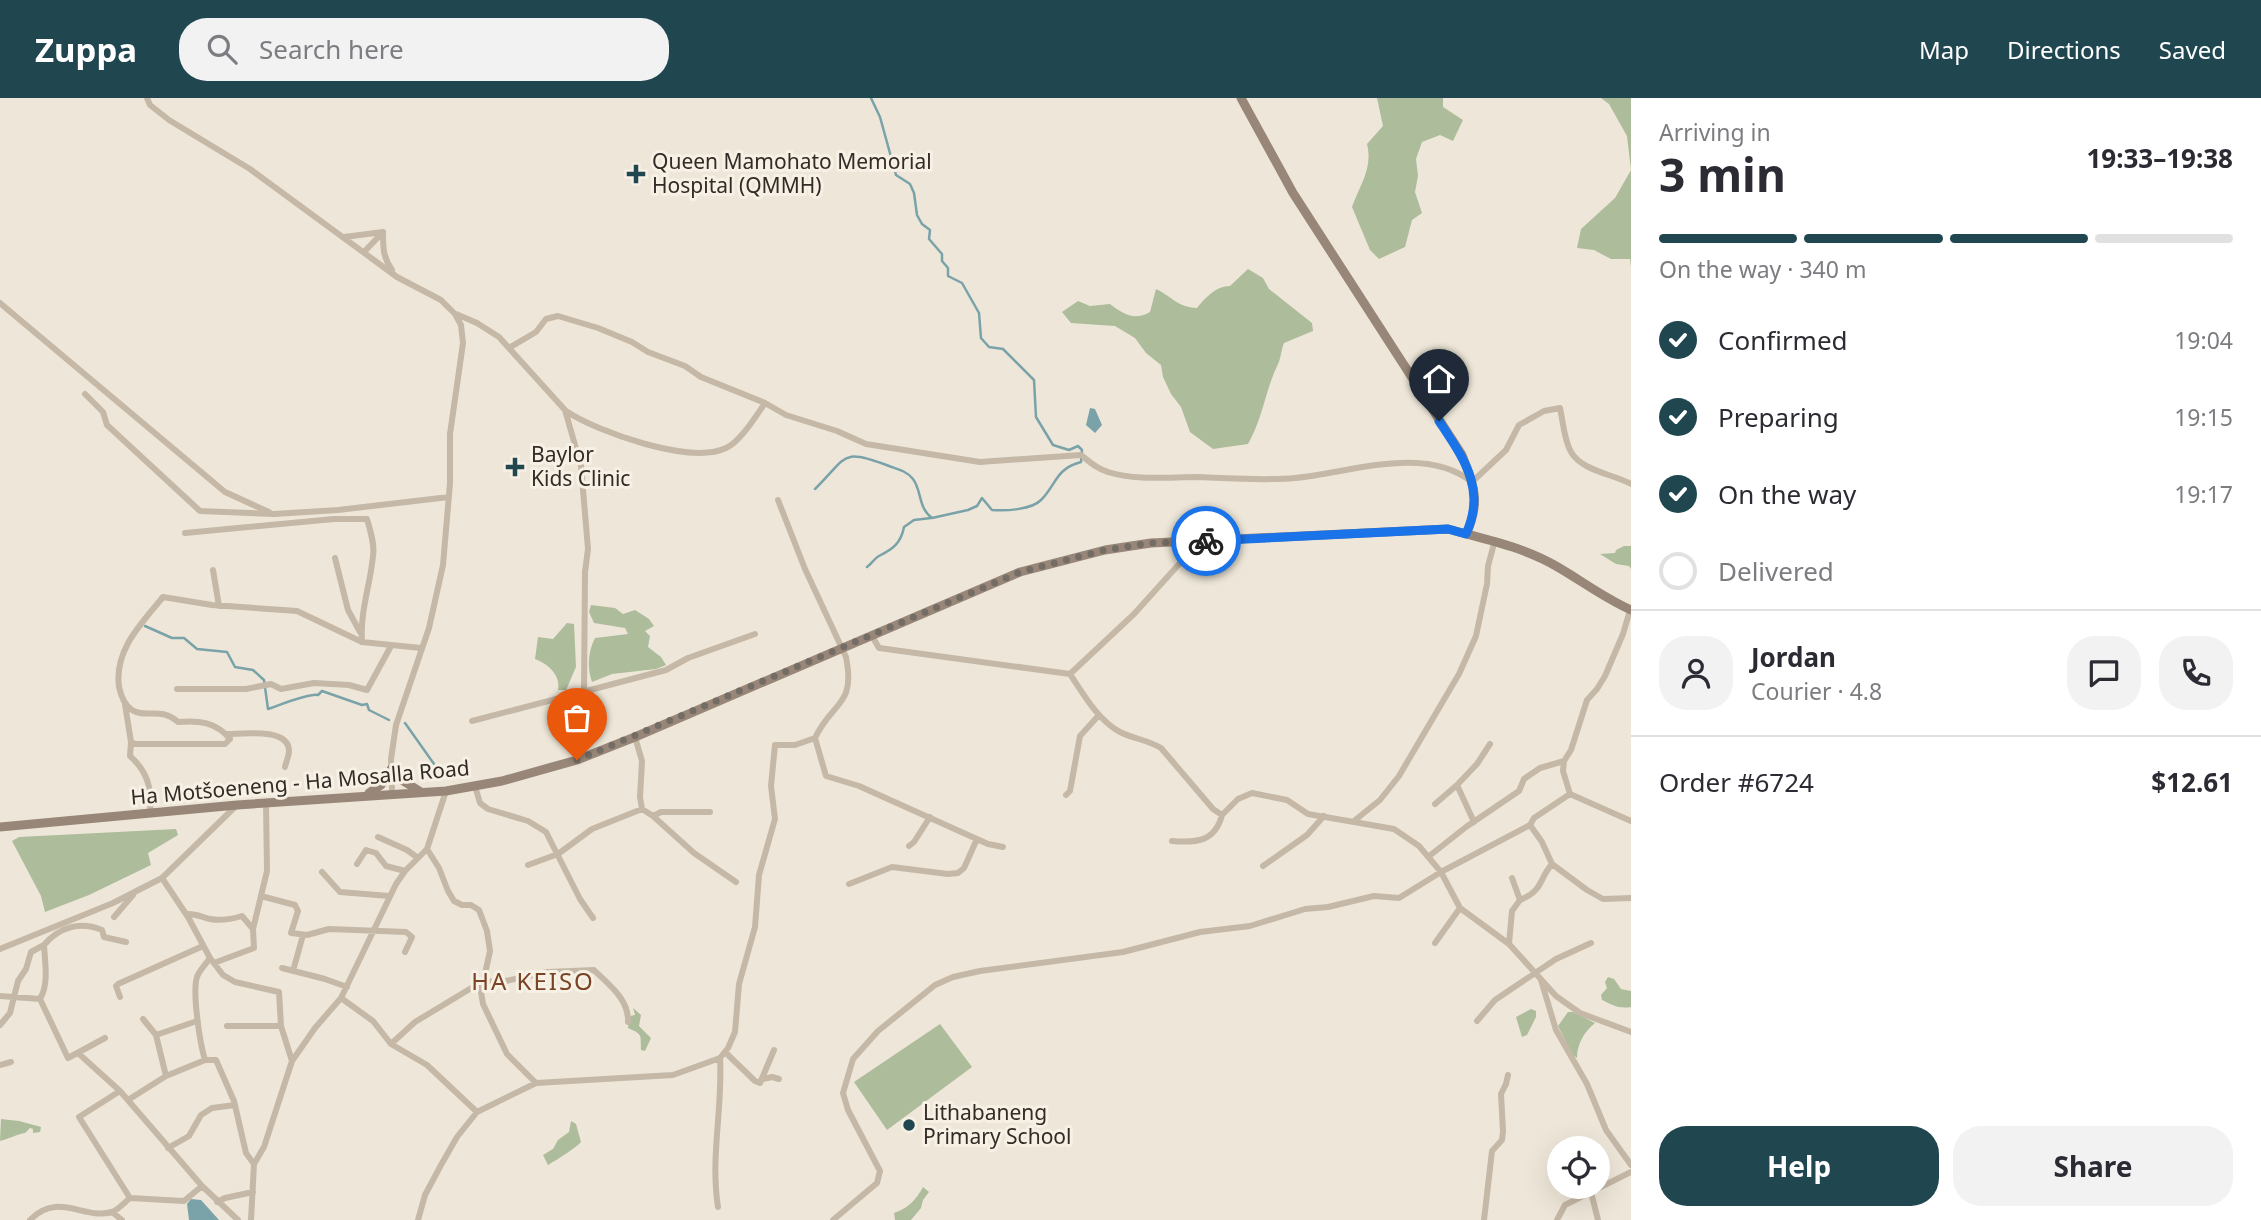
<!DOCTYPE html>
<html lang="en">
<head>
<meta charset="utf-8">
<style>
  :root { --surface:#fff; --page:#f2f2f3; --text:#2b2b33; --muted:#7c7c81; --line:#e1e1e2; --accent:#204750 }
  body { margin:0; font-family:"Noto Sans",sans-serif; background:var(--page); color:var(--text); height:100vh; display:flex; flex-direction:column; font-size:26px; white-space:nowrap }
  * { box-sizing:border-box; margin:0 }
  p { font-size:23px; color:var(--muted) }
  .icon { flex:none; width:38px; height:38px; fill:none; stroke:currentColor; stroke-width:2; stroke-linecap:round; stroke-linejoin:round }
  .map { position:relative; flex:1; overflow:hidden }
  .drawer { display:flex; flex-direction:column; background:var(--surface); width:630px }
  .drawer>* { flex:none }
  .fabs { position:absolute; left:1547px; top:1038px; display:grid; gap:14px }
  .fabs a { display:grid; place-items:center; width:63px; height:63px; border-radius:50%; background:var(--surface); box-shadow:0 7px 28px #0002; font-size:35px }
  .pin { position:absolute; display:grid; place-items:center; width:60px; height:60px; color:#fff; margin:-72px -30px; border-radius:50% 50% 50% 0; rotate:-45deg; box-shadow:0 0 7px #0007 }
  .pin .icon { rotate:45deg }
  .courier { position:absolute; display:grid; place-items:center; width:70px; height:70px; margin:-35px; border:5px solid #1a73e8; border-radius:50%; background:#fff; color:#222; box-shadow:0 2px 9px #0007 }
  .head em { font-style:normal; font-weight:700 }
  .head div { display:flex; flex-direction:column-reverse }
  .head { display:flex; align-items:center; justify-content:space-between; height:119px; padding:0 28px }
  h1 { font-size:46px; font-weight:700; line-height:52px }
  .bar { display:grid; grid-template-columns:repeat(4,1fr); gap:10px 7px; align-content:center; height:84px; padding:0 28px }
  .bar i { height:9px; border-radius:5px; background:var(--line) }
  .bar .selected { background:var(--accent) }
  .bar p { grid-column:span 4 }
  .line { display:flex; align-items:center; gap:18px; padding:0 28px; border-top:2px solid var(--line) }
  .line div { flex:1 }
  .round { display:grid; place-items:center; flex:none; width:74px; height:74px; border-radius:28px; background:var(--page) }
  ol { padding:0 28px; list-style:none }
  li { display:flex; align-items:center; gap:21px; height:77px }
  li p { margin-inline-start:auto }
  li .icon { padding:7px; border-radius:50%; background:var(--accent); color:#fff; stroke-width:4 }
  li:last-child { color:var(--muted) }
  li i { width:38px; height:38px; border:4px solid var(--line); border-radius:50% }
  .primary-button { display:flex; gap:14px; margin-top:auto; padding:14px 28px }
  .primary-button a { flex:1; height:80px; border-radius:28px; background:var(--accent); color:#fff; font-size:28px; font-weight:700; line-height:80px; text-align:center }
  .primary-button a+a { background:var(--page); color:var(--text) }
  header { display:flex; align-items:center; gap:42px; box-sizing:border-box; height:98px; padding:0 35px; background:var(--accent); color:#fff }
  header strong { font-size:33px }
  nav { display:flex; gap:38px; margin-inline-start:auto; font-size:24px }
  .search { width:490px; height:63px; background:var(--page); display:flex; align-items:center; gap:18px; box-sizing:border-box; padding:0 24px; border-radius:28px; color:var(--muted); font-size:26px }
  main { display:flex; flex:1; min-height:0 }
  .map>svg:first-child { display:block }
</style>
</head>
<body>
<header>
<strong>Zuppa</strong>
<div class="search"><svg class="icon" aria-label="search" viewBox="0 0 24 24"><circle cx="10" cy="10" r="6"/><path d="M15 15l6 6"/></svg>Search here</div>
<nav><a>Map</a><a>Directions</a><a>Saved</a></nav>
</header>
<main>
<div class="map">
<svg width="1631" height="1122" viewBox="0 0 1631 1122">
  <rect width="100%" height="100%" fill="#eee7d9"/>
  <path fill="#adbc9a" d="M 1377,0 L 1443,0 L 1443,9 L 1463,22 L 1453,43 L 1440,37 L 1422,44 L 1416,61 L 1418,78 L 1415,94 L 1422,115 L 1412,122 L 1405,149 L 1379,161 L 1370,152 L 1352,109 C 1360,86 1373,71 1367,46 L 1383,28 Z
    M 1601,0 L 1631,0 L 1631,169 L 1630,161 L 1611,161 L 1594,152 L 1577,150 L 1581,131 L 1615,100 L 1631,72 L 1627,38 L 1609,6 Z
    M 1248,171 L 1263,180 L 1269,191 L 1312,225 L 1313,233 L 1284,245 C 1281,252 1281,260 1278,266 C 1265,293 1263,320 1248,346 L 1213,351 L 1190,334 L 1181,309 L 1171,296 L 1163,279 L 1161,267 L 1146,255 L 1135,240 L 1115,228 L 1071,225 L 1062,214 L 1078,203 L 1090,208 L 1110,206 C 1123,216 1134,223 1150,214 L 1156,191 C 1173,199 1177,209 1197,210 C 1205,200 1216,188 1230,188 Z
    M 1624,448 L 1631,448 L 1631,471 L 1629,468 L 1616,466 L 1600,456 L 1615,455 L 1616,452 Z
    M 591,507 L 615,510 L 623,516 L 635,512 L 649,521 L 654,528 L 645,533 L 650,538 L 648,549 L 661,559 L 666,567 L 656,571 L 612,576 L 592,584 C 587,570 588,553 595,540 L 628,536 L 625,530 L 594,525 L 589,514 Z
    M 567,525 L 574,526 L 576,569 L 566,592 L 558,592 C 561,577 548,566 535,561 L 538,539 L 553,541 Z
    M 176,731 L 178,737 L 148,755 L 151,767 L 89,797 L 45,814 L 41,798 L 12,743 L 19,739 Z
    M 1608,879 L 1614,881 L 1621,891 L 1631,893 L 1631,909 C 1618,911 1613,907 1602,902 L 1601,897 L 1607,890 L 1605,884 Z
    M 633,910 L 641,917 L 639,928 L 651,940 L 645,953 L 641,952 C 640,937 644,937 628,930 L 630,918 L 635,917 Z
    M 1531,911 L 1536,913 L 1536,919 L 1527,937 L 1522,939 L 1516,919 Z
    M 1568,914 L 1573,914 L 1595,925 C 1584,934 1577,946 1577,960 L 1572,956 L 1558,928 Z
    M 940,926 L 972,969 L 887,1032 L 854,984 Z
    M 1,1021 L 19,1023 L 41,1029 L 40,1034 L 33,1035 L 33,1031 L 30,1030 L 25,1035 C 17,1036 9,1041 0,1043 Z
    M 571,1023 L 576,1026 L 581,1044 C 577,1049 555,1063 548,1067 L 543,1057 L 553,1051 L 558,1042 L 569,1034 Z
    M 923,1089 L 929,1094 L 923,1102 L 921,1110 L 911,1122 L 895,1122 L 894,1115 C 907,1111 916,1102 923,1089 Z"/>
  <path fill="#7aa2a9" d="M 1090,310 L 1095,311 L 1102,327 L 1095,335 L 1086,327 Z
    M 191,1101 L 201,1102 L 219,1122 L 189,1122 L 187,1106 Z"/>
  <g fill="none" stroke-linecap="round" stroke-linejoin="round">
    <path stroke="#7aa2a9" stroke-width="2.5" d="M 815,391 C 848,359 840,349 889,368 C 897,371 907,373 913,381 C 922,393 918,410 932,420 L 968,412 L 977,408 L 982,400 L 992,412 C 1005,413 1031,412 1041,402 C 1057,386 1055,371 1081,364 L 1082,352 L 1078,348 L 1069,352 L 1053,347 L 1036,319 L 1034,282 L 1003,251 L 989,249 L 981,240 L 979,215 L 962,185 L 948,178 L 948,170 L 942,163 L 942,156 L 929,141 L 930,132 L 922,126 L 917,117 L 914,95 L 910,86 L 896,77 L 880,19 L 871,0
      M 867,469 C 871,466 875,460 879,458 C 893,451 901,445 904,429 L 914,422 L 931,420
      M 145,528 L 172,540 L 184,540 L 197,551 L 227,554 L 235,569 L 253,572 L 264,582 L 268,611 C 280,607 309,595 318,597 L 322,593 L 362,607 L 367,606 L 369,612 L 389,622
      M 405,625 L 434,666"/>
    <path stroke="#c5b8a6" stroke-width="6" d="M 147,0 L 150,7 L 169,22 L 250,71 L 397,179 L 441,202 L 455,216 L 461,227 L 463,245 L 450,336 L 450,385 L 443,467 L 429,530 L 396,627 L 391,661 L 392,695
      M 383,134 C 383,150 383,159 392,172
      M 344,139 L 383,134
      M 364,154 L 383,134
      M 0,205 L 225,394 L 269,414
      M 456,216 L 477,225 L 499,239 L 565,312 L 581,368 L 588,451 L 585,474 L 584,594
      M 509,250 L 536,234 L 546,221 L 558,218 L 598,230 L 632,244 L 648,254 L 685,268 L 701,279 L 765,305 L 786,317 L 837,333 L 866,346 L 980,364 L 1081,357 C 1090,364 1097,371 1108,374 C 1136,383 1169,379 1199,379 C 1230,380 1263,383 1295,380 C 1350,375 1424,346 1472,384 L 1506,352 L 1519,327 L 1544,313 L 1560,310 C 1563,323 1564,342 1571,354 C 1582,373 1613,376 1631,386
      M 85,296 L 103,314 L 107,327 L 200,413 L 274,416 L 338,412 L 449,399
      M 566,313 C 597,334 691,367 726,350 C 740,344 756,318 765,305
      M 778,402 L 805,471 L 846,559 C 856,609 832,603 815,640
      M 185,435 L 334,421 L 367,421 C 370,432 375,446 373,458 C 370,489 360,512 362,544
      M 335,460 L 348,512 L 360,534
      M 213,472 L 219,508
      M 872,538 L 879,550 L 1070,576 C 1084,597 1098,622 1120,634 C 1134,641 1148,642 1161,650 L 1213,711 L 1222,717 L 1238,701 L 1252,695 L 1287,702 L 1308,716 L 1394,731 L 1419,748 L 1441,774 L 1460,810 L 1509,846 L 1556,898 L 1580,915 L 1631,934
      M 1070,576 L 1134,516 L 1180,465 L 1188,456 L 1190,444
      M 177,591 L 246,591 L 271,586 L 281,591 L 314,585 L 349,587 L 367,592 L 391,548
      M 125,606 L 131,644 L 135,646 L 225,646 L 230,641 C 216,624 199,622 178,624 C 160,608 146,621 132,612 C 124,607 121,598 119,589 C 114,552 141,526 163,499 L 212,507 L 297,513 L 362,544 L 421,550
      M 472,623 L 666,572 L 688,560 L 755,536
      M 226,636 C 241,636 289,629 289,653 C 289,658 286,664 285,669
      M 635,639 L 642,663 L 640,699 L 642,711 L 653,718 L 694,755 L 736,784
      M 131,644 L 130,658 C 148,674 152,691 150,715
      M 475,688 L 480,705 L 488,711 L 528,723 L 546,734 L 580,801 L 593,820
      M 1570,696 L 1563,673 L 1564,663 L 1571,652 L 1587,602 L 1597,591 L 1605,578 L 1623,536 L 1630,512
      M 1066,697 L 1070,693 L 1080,638 L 1099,617
      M 1435,706 L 1457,687
      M 653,718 L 661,714 L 710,714
      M 1354,723 L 1380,702 L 1399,678 L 1459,576 L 1476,538 L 1487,486 L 1488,468 L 1495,442
      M 1631,723 L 1570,696 L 1534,720 L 1530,727 L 1542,744 L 1552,766 L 1587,792 L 1603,801 L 1631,800
      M 1474,724 L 1457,687 L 1477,666 L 1490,646
      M 378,739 L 407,752 L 418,760
      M 1172,743 C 1196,745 1215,744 1222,717
      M 909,748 L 914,744 L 930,719
      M 427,751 L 439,770 L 448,793 L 454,803 L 462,807 L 471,807 L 479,812 L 487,833 L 490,853 L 481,894 L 483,906 L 507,956 L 536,985
      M 1428,759 L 1466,729 L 1519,693 L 1524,681 L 1540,670 L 1564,663
      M 357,766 L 366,752 L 376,755 L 386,768 L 405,773
      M 528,767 L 558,756 L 592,731 L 642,711
      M 1263,768 L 1307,737 L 1324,718
      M 322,774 L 340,794 L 389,798
      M 162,780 L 188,819 L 210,860 L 223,877 L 235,884 L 279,894 L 281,928 L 292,963
      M 1512,780 L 1520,802 C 1544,792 1538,782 1552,766
      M 849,786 L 892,769 L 948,776 L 958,775 L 964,770 L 977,741
      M 261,798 L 295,807 L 298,813 L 291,835 L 307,837 L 329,831 L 406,834 L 412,839 L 405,854
      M 186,816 C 196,815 201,819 210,821 C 220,823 232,821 242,818 L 253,831
      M 114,819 L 133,797
      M 1435,845 L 1460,810
      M 1509,846 L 1512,813 L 1520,802
      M 0,851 L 113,805 L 162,780 L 237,707
      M 210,860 C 206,866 199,873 197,879 C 192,894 200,946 205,962 L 216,962 L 234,1003 L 246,1055 L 254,1066
      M 214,865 L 254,850 L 253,831 L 267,773 L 266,705
      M 282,870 L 325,881 L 347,889
      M 293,873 L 303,837
      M 1541,882 L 1556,932 L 1587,986 L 1606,1032 L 1631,1067
      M 0,898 L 40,901 L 68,960 L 105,940
      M 120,899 L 116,888 L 118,886 L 203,848
      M 341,900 L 373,923 L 391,946 L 427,967 L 477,1014
      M 40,901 C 49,886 45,865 44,847 C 59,829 80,823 102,832 L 104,839 L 126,844
      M 143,921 L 156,937 L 166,978
      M 1477,923 L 1495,902 L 1556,861 L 1591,845
      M 0,927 L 10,915 L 18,883 L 26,871 L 31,854 L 44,847
      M 227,928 L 281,928
      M 156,937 L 197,923
      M 391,946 L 415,924 L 483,883 L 501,884 L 548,874 L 594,872 C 609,887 629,901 628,924
      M 725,954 L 755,983 L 760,985 L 774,952
      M 0,967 L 11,964
      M 763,981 L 772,979 L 779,981
      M 120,993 L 79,1019 L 130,1100
      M 128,1002 L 166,978 L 205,962
      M 168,1050 L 189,1038 L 201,1017 L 212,1010 L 235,1007
      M 202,1088 L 238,1122
      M 1591,1094 L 1598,1122
      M 217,1104 L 225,1100 L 253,1094
      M 718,1109 C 710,1059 723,1010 720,960
      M 112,1114 L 122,1122
      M 30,1122 C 58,1093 83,1122 112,1114 C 118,1112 125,1104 130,1100 L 184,1103 L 202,1088 L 120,993 L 78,955
      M 251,1122 L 254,1066 L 264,1049 L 292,963 L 315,930 L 341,900 L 396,786 L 405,773 L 427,751 L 446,693
      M 418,1122 L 425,1097 L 441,1067 L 457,1039 L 477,1014 L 536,985 L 673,977 L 720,960 L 728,950 L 735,934 L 739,886 L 755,829 L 759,777 L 775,721 L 771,688 L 775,647 L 795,647 L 815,640 L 826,678 L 859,688 L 988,746 L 1003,749
      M 833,1122 L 877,1085 L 880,1073 L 848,1012 L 843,995 L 853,961 L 878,933 L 935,887 L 953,879 L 980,873 L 1123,854 L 1200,834 L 1250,828 L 1305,811 L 1328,809 L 1374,798 L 1399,800 L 1441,774 L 1530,727
      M 1484,1122 L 1492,1053 L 1502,1042 L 1503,1033 L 1501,996 L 1506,986 L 1508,977
      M 1557,1122 L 1565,1107 L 1631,1074"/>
    <path stroke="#988778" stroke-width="9" d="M 1241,0 L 1293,95 L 1462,357 C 1474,388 1481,404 1466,436
      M 369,695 L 381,687 L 392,670 L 400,681 L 421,694
      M 0,729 L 237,707 L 446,693 L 502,683 L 577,662 L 635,639 L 1020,474 L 1105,452 L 1151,445 L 1448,431 C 1485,441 1523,449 1556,468 C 1582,483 1604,500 1631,512"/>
  </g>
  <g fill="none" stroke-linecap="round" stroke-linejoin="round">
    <path stroke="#746d65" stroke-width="7" stroke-dasharray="0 12.6" d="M 577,662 L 1020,474 L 1105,452 L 1151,445 L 1206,443"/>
    <path stroke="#1a73e8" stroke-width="9" d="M 1206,443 L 1448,431 L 1466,436 C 1487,390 1463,360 1439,323"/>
  </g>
  <g fill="#204750" stroke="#f7f0e4" stroke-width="2.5">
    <path d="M632.5 65.5h7v7h7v7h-7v7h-7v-7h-7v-7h7z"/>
    <path d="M511.5 358.5h7v7h7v7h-7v7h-7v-7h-7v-7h7z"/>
    <circle cx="909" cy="1027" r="7"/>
  </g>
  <g text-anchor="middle" stroke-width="6" stroke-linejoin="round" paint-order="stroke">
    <g font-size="21" fill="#322b26" stroke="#f7f0e4" text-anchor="start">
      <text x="652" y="71">Queen Mamohato Memorial<tspan x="652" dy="24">Hospital (QMMH)</tspan></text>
      <text x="531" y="364">Baylor<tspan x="531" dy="24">Kids Clinic</tspan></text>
      <text x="923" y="1022">Lithabaneng<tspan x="923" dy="24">Primary School</tspan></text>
    </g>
    <g font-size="21" fill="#322b26" stroke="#f7f0e4">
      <text transform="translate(300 685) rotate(-5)" y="7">Ha Motšoeneng - Ha Mosalla Road</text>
    </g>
    <g font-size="24" letter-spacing="2" fill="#7a4326" stroke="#f7f0e4">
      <text x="533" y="892">HA KEISO</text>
    </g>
  </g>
</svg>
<div class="fabs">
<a><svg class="icon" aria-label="locate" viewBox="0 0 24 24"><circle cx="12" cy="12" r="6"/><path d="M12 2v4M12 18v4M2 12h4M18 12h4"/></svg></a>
</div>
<div class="pin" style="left:577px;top:662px;background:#ea580c"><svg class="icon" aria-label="bag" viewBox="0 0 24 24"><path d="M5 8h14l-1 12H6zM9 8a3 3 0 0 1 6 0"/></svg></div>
<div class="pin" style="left:1439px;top:323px;background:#1f2937"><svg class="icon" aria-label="home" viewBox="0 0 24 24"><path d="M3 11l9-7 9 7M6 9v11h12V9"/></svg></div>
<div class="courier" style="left:1206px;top:443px"><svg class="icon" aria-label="bike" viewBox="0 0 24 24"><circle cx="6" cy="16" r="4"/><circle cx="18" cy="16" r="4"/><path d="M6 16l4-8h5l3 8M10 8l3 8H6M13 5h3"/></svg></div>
</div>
<section class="drawer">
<div class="head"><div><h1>3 min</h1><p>Arriving in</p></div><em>19:33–19:38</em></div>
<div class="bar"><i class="selected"></i><i class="selected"></i><i class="selected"></i><i></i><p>On the way · 340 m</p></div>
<ol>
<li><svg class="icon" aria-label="check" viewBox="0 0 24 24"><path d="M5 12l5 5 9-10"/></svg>Confirmed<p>19:04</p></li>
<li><svg class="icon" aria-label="check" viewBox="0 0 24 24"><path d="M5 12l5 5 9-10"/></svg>Preparing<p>19:15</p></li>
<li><svg class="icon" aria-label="check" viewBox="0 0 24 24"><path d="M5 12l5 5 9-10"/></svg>On the way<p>19:17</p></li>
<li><i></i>Delivered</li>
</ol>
<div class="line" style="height:126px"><a class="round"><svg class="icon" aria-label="person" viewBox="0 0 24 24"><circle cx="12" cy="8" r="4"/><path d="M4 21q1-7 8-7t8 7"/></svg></a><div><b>Jordan</b><p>Courier · 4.8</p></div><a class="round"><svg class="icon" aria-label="chat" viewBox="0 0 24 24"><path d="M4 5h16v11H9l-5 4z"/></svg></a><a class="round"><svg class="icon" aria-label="phone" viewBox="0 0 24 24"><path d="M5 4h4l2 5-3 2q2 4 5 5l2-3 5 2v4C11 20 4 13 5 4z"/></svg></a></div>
<div class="line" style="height:91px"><div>Order #6724</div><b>$12.61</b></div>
<div class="primary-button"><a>Help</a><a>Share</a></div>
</section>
</main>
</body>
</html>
